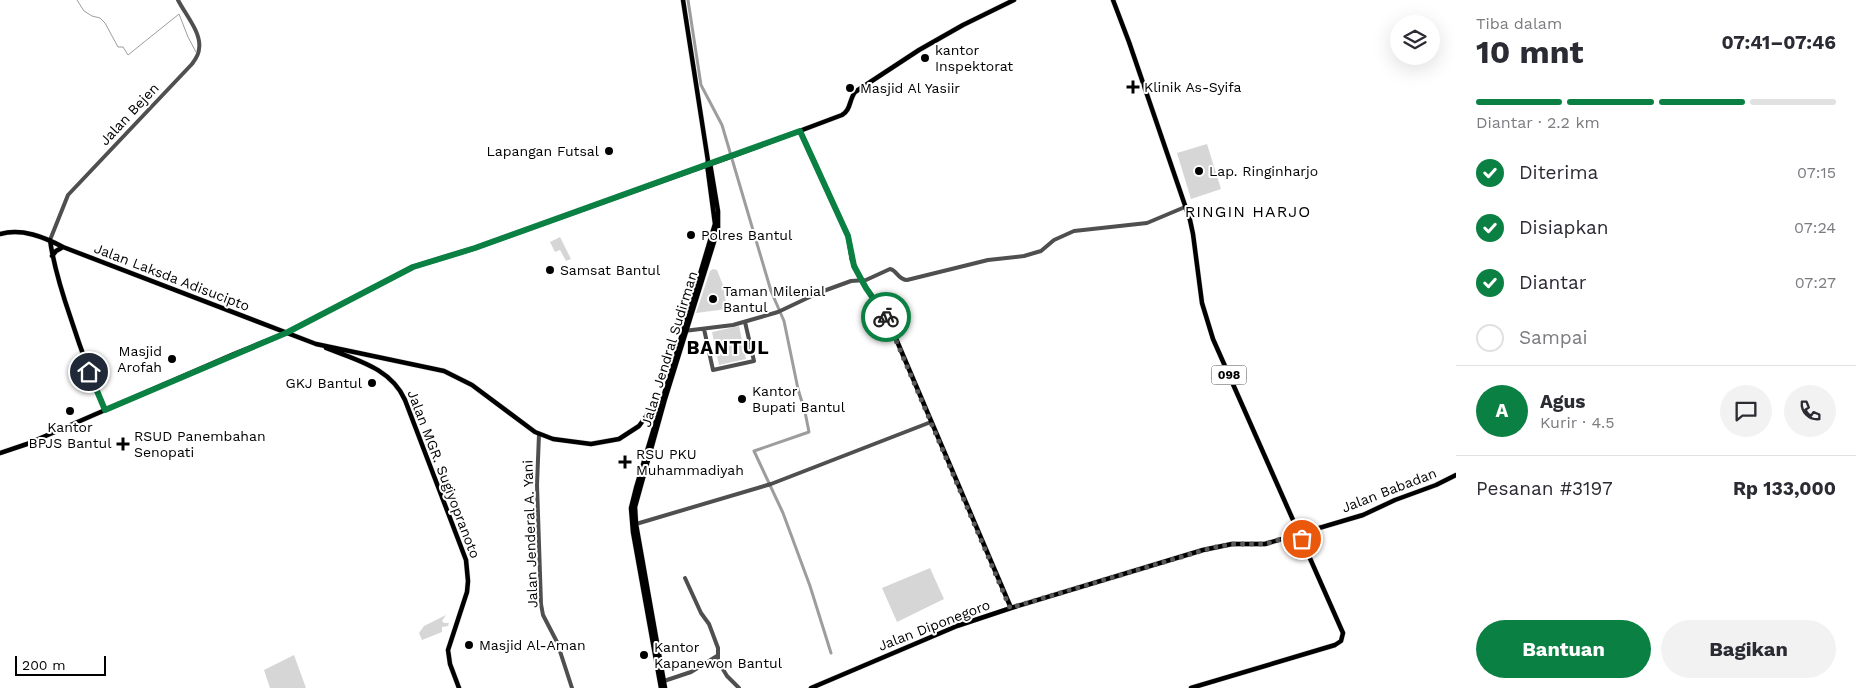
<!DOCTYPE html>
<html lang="id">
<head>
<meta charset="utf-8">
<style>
  :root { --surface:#fff; --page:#f2f2f3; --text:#2b2b33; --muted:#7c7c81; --line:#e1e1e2; --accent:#0b8043 }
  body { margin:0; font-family:"Work Sans",sans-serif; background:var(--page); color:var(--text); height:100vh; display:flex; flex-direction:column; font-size:19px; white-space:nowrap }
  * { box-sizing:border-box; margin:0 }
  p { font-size:16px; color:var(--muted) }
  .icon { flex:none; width:28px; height:28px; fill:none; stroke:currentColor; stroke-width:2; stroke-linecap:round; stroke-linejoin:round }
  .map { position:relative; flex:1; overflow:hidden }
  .drawer { display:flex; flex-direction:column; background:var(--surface); width:400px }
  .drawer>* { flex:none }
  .fabs { position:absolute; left:1390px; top:15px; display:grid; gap:10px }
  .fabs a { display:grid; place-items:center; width:50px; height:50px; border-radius:50%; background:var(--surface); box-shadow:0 5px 20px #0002; font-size:25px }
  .scale { position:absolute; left:15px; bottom:12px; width:91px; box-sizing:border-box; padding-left:5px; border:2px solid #000; border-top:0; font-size:14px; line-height:18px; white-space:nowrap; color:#000; -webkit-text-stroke:4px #fff; paint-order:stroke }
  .pin { position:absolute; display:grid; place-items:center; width:42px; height:42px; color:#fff; margin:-21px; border:2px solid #fff; border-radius:50%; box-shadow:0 1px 5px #0007 }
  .courier { position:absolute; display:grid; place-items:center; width:50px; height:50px; margin:-25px; border:4px solid #0b8043; border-radius:50%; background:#fff; color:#222; box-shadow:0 1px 6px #0007 }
  .overview em { font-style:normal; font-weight:700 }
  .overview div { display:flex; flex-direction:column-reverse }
  .overview { display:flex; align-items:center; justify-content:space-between; height:85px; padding:0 20px }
  h1 { font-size:32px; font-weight:700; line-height:38px }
  .bar { display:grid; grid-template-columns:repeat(4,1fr); gap:8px 5px; align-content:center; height:60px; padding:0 20px }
  .bar i { height:6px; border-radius:4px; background:var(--line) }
  .bar .on { background:var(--accent) }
  .bar p { grid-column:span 4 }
  .line { display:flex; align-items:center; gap:12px; padding:0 20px; border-top:1px solid var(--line) }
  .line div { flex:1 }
  .round { display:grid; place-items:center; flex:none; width:52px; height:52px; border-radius:26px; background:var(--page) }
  ol { padding:0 20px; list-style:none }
  li { display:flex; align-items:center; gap:15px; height:55px }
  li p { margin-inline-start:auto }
  li .icon { padding:5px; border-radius:50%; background:var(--accent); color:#fff; stroke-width:4 }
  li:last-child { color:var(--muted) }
  li i { width:28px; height:28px; border:2px solid var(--line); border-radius:50% }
  .button { display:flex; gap:10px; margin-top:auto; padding:10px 20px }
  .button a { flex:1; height:58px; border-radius:30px; background:var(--accent); color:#fff; font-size:20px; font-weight:700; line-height:58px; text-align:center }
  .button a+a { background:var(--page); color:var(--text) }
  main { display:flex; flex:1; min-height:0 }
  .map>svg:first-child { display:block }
</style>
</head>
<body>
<main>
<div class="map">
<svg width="1456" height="688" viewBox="0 0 1456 688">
  <rect width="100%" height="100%" fill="#fff"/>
  <path fill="#d6d6d6" d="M 1207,144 L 1221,189 L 1191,199 L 1177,153 Z
    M 560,237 L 571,259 L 566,261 L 560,250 L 555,252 L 550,242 Z
    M 713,269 L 717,270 L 723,285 L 727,309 L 696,313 L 710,271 Z
    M 739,326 L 746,359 L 719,365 L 712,332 Z
    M 930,568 L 944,599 L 897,622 L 882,588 Z
    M 446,615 L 442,621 L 444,623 L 449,623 L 448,626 L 442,627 L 442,632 L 422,640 L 419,633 L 424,626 Z
    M 294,655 L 306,688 L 270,688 L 264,670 Z"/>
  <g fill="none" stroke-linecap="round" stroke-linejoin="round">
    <path stroke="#9d9d9d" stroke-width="1" d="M 77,0 L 84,11 L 92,16 L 100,18 L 105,23 L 118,47 L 123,47 L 128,55 L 179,14 L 188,37 L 196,52"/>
    <path stroke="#9d9d9d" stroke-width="3" d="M 688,0 L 701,85 L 722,125 L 771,291 L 784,321 L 798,389 L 805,412 L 809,432 L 754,451 L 783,513 L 810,586 L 831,653"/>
    <g stroke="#dbdbdb" stroke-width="5.5">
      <path id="major" d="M 1113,0 L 1129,42 L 1190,220 L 1193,234 L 1202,303 L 1213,339 L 1343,633 L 1341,641 L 1335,645 L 1191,688
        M 800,131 L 848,236 L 852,260 L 857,272 L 866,288 L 879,305 L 888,320 L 1011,608
        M 0,234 C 22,228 44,237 63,247 L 316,344 L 444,371 L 472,385 L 535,432 L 553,439 L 591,444 L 619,439 L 639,426 L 658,400 L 661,400
        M 50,240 C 54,268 62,293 71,319 C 81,350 92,380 105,410
        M 52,256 L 56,251 L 63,247
        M 326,348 C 356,360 391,368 405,400 L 466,560 L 468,581 L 467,592 L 448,650 L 450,664 L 459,688
        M 0,453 L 27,444 L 234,354 L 286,333 L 413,267 L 475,248 L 733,156 L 842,115 C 851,110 849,100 855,92 L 919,50 L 963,25 L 1014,0
        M 661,688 L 633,532 L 631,508 L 636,488 L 715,224 L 707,164 L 708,161 L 683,0
        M 665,688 L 636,524 L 635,507 L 665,399 L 718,229 L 718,211 L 710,163
        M 811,688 L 957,626 L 1011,608 L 1203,550 L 1232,544 L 1265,544 L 1363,515 L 1395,500 L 1436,485 L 1456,475"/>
    </g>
    <path stroke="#4f4f4f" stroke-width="4" d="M 50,240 L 68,195 L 192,64 C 195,60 199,54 199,49 C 202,33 185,14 178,0
      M 704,329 L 713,370 L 754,361 L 745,322
      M 684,331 L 733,325 L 778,312 L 818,293 L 851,281 L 866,280 L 890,269 C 897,270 898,280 907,280 L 988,260 L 1024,256 L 1041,251 L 1054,240 L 1074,231 L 1147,223 L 1185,207
      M 539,434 L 537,485 L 541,604 L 543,615 L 557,642 L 572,688
      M 771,484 L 931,422
      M 636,524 L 771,484
      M 685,578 L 701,613 L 709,624 L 718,648 L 718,661 L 727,676 L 739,688
      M 664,681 L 691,672 L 717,656"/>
    <use href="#major" stroke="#000" stroke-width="4.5"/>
  </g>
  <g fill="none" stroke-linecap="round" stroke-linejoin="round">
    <path stroke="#595959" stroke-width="5" stroke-dasharray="0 9" d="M 886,317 L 1010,608 L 1211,548 L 1232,544 L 1265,544 L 1300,533 L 1302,539"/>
    <path stroke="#0b8043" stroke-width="6" d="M 89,372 L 105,410 L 286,333 L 413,267 L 475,248 L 800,131 L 848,236 L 854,266 L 866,288 L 886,317"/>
  </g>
  <g fill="#000" stroke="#fff" stroke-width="2">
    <circle cx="925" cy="58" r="5"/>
    <path d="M1130.5 79.5h5v5h5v5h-5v5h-5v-5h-5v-5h5z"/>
    <circle cx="850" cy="88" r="5"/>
    <circle cx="609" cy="151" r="5"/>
    <circle cx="1199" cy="171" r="5"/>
    <circle cx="691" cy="235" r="5"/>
    <circle cx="550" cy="270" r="5"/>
    <circle cx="713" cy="299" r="5"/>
    <circle cx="172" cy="359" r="5"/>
    <circle cx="372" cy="383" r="5"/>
    <circle cx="742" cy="399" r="5"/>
    <circle cx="70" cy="411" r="5"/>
    <path d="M120.5 436.5h5v5h5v5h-5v5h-5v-5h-5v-5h5z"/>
    <path d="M622.5 454.5h5v5h5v5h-5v5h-5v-5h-5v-5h5z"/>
    <circle cx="469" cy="645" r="5"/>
    <circle cx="644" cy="655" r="5"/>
  </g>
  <g text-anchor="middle" stroke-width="4" stroke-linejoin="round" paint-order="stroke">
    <rect fill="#fff" stroke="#4c4c4c" stroke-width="1" x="1211.5" y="365.5" width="35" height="19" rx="4"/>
    <g font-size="12" font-weight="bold" fill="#000">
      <text x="1229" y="379">098</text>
    </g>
    <g font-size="14" fill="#000" stroke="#fff" text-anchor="start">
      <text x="935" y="55">kantor<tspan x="935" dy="16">Inspektorat</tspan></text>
      <text x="1144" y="92">Klinik As-Syifa</text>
      <text x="860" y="93">Masjid Al Yasiir</text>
      <text x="599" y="156" text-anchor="end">Lapangan Futsal</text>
      <text x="1209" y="176">Lap. Ringinharjo</text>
      <text x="701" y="240">Polres Bantul</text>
      <text x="560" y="275">Samsat Bantul</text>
      <text x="723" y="296">Taman Milenial<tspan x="723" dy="16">Bantul</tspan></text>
      <text x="162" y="356" text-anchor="end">Masjid<tspan x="162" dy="16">Arofah</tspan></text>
      <text x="362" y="388" text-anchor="end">GKJ Bantul</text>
      <text x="752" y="396">Kantor<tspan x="752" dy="16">Bupati Bantul</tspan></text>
      <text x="70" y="432" text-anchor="middle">Kantor<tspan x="70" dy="16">BPJS Bantul</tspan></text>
      <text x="134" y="441">RSUD Panembahan<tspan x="134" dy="16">Senopati</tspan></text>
      <text x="636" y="459">RSU PKU<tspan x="636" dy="16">Muhammadiyah</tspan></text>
      <text x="479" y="650">Masjid Al-Aman</text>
      <text x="654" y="652">Kantor<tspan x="654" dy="16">Kapanewon Bantul</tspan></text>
    </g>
    <g font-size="14" fill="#000" stroke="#fff">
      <text transform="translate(129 114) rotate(-47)" y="5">Jalan Bejen</text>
      <text transform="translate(172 277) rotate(21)" y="5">Jalan Laksda Adisucipto</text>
      <text transform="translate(669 349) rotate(-73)" y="5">Jalan Jendral Sudirman</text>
      <text transform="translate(444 474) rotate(69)" y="5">Jalan MGR. Sugiyopranoto</text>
      <text transform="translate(1389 490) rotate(-21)" y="5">Jalan Babadan</text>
      <text transform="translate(530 534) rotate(-92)" y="5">Jalan Jenderal A. Yani</text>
      <text transform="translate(934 625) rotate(-21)" y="5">Jalan Diponegoro</text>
    </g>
    <g font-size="16" letter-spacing="1" fill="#000" stroke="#fff">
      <text x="1248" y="217">RINGIN HARJO</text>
    </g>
    <g font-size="19" font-weight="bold" letter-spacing="1" fill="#000" stroke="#fff">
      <text x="728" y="354">BANTUL</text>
    </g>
  </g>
</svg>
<div class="fabs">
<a><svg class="icon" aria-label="layers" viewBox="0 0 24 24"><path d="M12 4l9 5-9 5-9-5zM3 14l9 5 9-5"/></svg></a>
</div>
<div class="scale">200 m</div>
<div class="pin" style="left:1302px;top:539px;background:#ea580c"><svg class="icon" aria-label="bag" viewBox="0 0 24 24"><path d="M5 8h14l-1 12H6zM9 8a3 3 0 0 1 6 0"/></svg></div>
<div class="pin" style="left:89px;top:372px;background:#1f2937"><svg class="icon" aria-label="home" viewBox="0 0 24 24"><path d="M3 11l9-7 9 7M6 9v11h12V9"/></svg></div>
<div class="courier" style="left:886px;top:317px"><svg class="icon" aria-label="bike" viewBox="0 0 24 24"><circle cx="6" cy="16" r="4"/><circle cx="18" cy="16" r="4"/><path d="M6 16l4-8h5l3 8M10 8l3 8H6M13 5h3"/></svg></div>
</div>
<section class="drawer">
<div class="overview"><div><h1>10 mnt</h1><p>Tiba dalam</p></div><em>07:41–07:46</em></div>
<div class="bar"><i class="on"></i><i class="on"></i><i class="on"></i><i></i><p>Diantar · 2.2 km</p></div>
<ol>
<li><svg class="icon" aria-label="check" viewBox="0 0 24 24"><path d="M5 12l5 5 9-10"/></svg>Diterima<p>07:15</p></li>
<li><svg class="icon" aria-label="check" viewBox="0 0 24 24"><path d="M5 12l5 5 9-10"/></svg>Disiapkan<p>07:24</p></li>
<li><svg class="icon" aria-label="check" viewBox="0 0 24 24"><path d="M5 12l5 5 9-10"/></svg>Diantar<p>07:27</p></li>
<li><i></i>Sampai</li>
</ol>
<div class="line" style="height:90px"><b class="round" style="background:var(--accent);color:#fff">A</b><div><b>Agus</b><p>Kurir · 4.5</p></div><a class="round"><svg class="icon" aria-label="chat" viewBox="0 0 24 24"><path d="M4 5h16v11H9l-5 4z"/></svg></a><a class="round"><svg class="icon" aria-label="phone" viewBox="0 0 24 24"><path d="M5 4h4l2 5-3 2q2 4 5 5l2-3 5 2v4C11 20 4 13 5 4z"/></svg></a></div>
<div class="line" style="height:65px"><div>Pesanan #3197</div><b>Rp 133,000</b></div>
<div class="button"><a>Bantuan</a><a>Bagikan</a></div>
</section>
</main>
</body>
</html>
